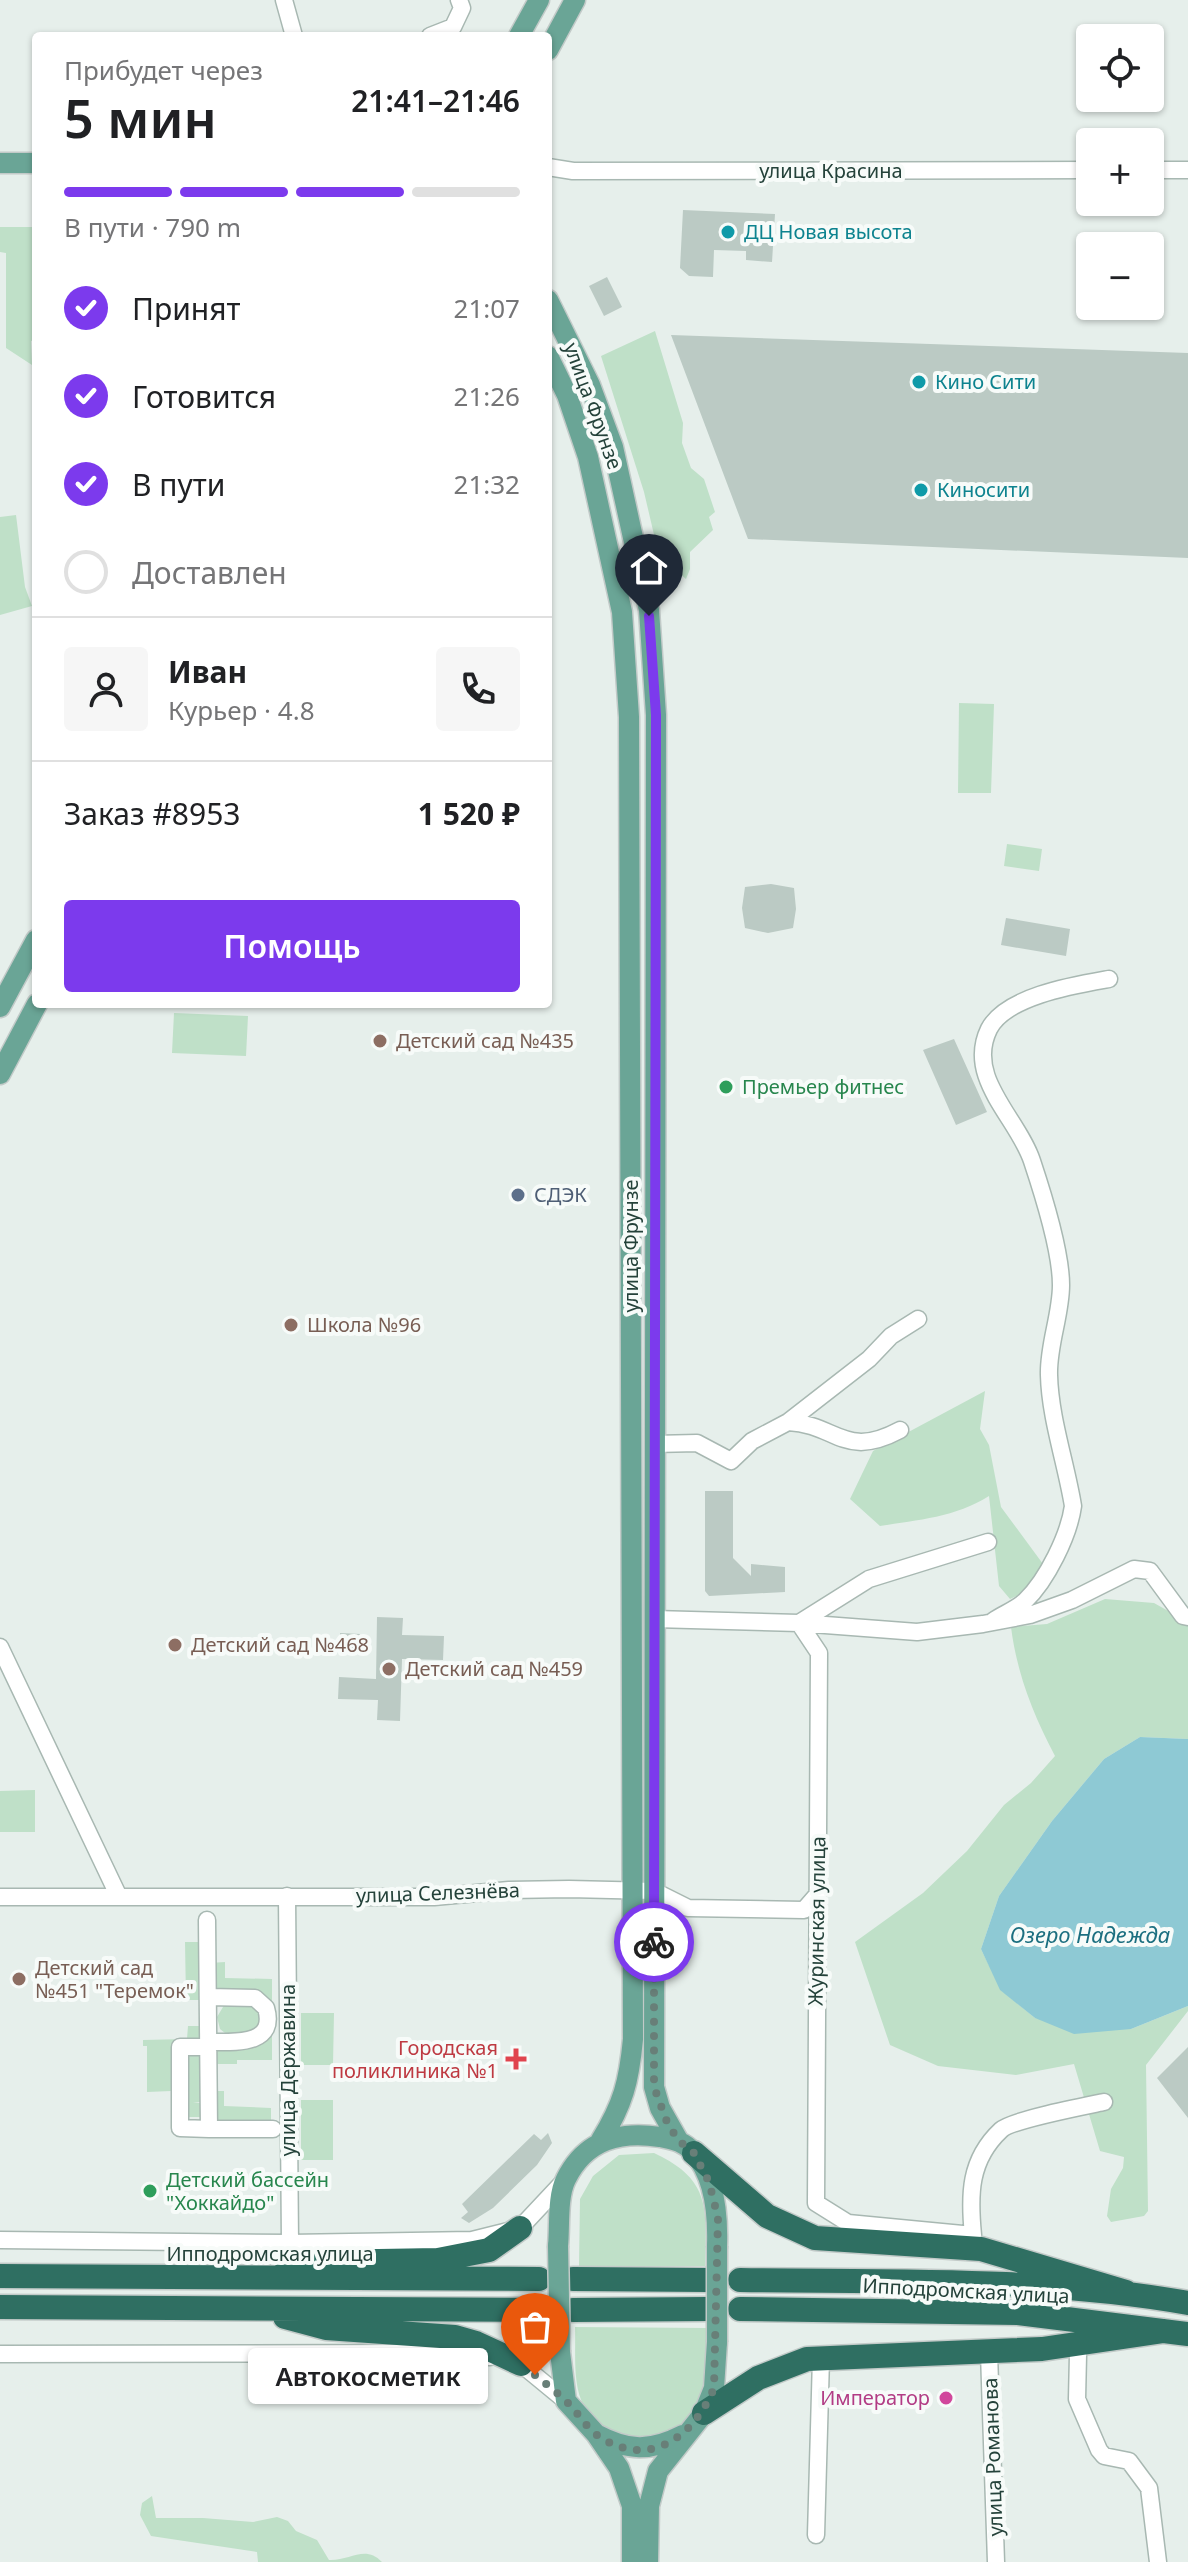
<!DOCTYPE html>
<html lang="ru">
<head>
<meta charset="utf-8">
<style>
  :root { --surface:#fff; --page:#f6f6f6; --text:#202124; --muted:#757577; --line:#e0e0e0; --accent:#7c3aed }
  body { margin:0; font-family:"Noto Sans",sans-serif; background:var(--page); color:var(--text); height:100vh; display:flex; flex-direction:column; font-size:30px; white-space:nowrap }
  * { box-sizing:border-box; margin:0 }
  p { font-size:26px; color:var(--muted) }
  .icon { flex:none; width:44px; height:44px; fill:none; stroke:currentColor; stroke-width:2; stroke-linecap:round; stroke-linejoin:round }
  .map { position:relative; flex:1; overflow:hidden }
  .details { position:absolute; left:32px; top:32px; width:520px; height:976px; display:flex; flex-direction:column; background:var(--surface); border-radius:8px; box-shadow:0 2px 6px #0004 }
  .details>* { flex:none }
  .buttons { position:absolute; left:1076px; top:24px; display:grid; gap:16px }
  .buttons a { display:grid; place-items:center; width:88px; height:88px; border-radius:8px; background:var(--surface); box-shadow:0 2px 6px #0004; font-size:40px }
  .pin { position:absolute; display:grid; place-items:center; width:68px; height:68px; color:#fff; margin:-82px -34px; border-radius:50% 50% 50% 0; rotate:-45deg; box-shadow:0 0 8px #0007 }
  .pin .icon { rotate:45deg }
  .courier { position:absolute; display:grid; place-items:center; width:80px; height:80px; margin:-40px; border:6px solid #7c3aed; border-radius:50%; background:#fff; color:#222; box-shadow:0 2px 10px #0007 }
  .bubble { position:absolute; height:56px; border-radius:8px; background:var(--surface); box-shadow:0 2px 6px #0004; font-size:26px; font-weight:600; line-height:56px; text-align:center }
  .summary em { font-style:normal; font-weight:600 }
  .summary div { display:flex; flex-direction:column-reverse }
  .summary { display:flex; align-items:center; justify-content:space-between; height:136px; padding:0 32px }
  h1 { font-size:52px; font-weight:600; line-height:60px }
  .bar { display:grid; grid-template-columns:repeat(4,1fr); gap:12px 8px; align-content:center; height:96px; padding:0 32px }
  .bar i { height:10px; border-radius:6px; background:var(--line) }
  .bar .current { background:var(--accent) }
  .bar p { grid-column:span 4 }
  .line { display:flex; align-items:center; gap:20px; padding:0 32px; border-top:2px solid var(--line) }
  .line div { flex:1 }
  .round { display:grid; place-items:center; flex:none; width:84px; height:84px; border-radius:8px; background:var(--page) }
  ol { padding:0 32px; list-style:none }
  li { display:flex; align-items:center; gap:24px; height:88px }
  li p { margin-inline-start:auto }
  li .icon { padding:8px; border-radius:50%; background:var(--accent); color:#fff; stroke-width:4 }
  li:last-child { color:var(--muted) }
  li i { width:44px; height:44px; border:4px solid var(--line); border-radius:50% }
  .cta { display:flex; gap:16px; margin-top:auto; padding:16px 32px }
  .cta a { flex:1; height:92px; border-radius:8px; background:var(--accent); color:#fff; font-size:32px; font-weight:600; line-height:92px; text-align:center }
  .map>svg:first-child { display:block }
</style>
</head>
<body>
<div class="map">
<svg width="1188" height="2562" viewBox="0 0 1188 2562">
  <rect width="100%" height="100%" fill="#e6efeb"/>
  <path fill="#bfe0c8" d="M 0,227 L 36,227 L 36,340 L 31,341 L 32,365 L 6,348 L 6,253 L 0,252 Z
    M 655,331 L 683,423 L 682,443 L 691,468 L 704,479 L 715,512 L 709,517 L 713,530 L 690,552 L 690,569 L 686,579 L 659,556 L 644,492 L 601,356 Z
    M 16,515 L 25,587 L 32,606 L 0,615 L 0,517 Z
    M 959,703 L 994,704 L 991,793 L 958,793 Z
    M 1007,844 L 1042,849 L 1039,871 L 1004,866 Z
    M 174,1013 L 248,1016 L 246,1056 L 172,1053 Z
    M 985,1391 L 980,1429 L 989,1445 L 1001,1507 L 1043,1564 L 1023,1593 L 1010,1599 L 999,1586 L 989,1496 C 956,1517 918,1520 880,1526 L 850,1499 L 873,1451 Z
    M 1105,1599 L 1154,1603 L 1188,1622 L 1188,1739 L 1140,1737 L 1104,1759 L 1052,1821 L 999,1896 L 981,1949 L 1001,1990 L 1035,2018 L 1131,2029 L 1188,2006 L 1188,2011 L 1146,2065 L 1148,2211 L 1144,2216 L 1111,2222 L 1107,2216 L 1111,2189 L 1123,2168 L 1124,2157 L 1100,2151 L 1074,2064 L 1016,2075 L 938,2066 L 890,2045 L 855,1942 L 923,1893 L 967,1851 L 1004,1805 L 1031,1783 L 1055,1756 C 1033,1714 1017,1674 1011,1627 L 1047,1624 Z
    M 35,1790 L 35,1832 L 0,1832 L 0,1791 Z
    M 185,1942 L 204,1942 L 204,2000 L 186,2000 Z
    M 225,1962 L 225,1978 L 272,1979 L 272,2007 L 211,1994 L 210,1963 Z
    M 226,2002 L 258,2003 L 263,2028 L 230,2037 L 220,2029 L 217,2017 Z
    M 301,2013 L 334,2013 L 333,2065 L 301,2065 Z
    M 188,2026 L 205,2026 L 205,2045 L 171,2046 L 171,2091 L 147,2092 L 147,2046 L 143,2046 L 143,2040 L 187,2039 Z
    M 272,2031 L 272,2060 L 237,2060 L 237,2064 L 213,2064 L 210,2046 Z
    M 184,2055 L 205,2055 L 206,2102 L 193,2102 L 200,2103 L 200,2117 L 185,2117 Z
    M 213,2091 L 224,2091 L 224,2106 L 271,2108 L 271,2127 L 211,2127 Z
    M 301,2100 L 333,2100 L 333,2160 L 301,2160 Z
    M 654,2153 C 712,2180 706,2209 705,2266 L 579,2266 L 580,2199 L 593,2176 L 619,2155 Z
    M 575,2327 L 706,2328 C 706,2350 708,2375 701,2396 C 684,2449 611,2454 584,2406 C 572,2385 576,2351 575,2327 Z
    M 152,2496 L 156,2518 L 203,2518 L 253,2522 L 277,2517 L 288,2521 L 296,2531 L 317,2540 L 329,2560 C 350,2561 365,2544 382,2562 L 258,2562 L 257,2552 L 151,2536 L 140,2515 L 142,2503 Z"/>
  <path fill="#8ec9d4" d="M 1140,1737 L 1188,1739 L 1188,2006 L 1131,2029 L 1074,2034 L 1035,2018 L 1000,1990 L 981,1949 L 999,1896 L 1052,1821 L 1104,1759 Z"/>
  <path fill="#bbcac4" d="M 683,210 L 775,214 L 772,262 L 746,260 L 746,251 L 714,250 L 713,277 L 689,276 L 680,268 Z
    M 607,277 L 622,307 L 604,316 L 589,286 Z
    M 671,335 L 1188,353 L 1188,558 L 748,539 Z
    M 771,884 L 794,888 L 796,909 L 793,928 L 768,933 L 745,928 L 742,908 L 745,887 Z
    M 1006,918 L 1070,929 L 1066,956 L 1001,945 Z
    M 954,1039 L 987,1112 L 956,1125 L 923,1050 Z
    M 705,1491 L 733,1491 L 733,1558 L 751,1576 L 751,1564 L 785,1567 L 785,1592 L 709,1596 L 705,1591 Z
    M 377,1617 L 403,1618 L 402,1635 L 444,1636 L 443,1660 L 402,1659 L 400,1721 L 377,1720 L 378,1700 L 338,1699 L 339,1677 L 376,1679 Z
    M 340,1633 L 360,1634 L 359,1654 L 340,1654 Z
    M 1188,2047 L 1188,2118 L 1157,2078 Z
    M 548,2133 L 552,2143 L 537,2165 L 493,2208 L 469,2223 L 461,2218 L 468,2212 L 462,2204 L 534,2134 L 541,2140 Z"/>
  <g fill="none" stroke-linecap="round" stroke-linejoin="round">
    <g stroke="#a8b8b2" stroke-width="19">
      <path id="minor" d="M 284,0 L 294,36
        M 430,36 L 453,27 L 462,8 L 459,0
        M 548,167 L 573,171 L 1090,170
        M 1150,170 L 1188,170
        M 900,1430 C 844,1460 837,1424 788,1422 L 869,1359 L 891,1336 L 918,1319
        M 654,1444 L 697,1443 L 731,1461 L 752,1441 L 788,1422
        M 654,1619 L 799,1623 L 819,1653 L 816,2203 L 848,2223 L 973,2235 C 969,2195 969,2160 1001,2130 C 1012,2120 1085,2106 1104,2102
        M 993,1621 C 1003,1614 1017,1609 1025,1601 C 1047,1580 1069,1535 1073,1506 C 1066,1463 1050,1418 1049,1375 C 1048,1345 1061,1315 1061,1285 C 1061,1252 1043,1194 1032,1161 C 1018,1118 965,1078 989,1029 C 1006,996 1075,985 1109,979
        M 799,1623 L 917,1632 L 983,1624 L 1030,1615 L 1072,1600 L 1134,1569 L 1150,1571 L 1183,1616 L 1188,1617
        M 799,1623 L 869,1579 L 988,1542
        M 0,1647 L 119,1897
        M 287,1896 L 290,2243
        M 0,1897 L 434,1897 L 509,1890 L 569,1889 L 654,1891 L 688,1908 L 804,1910 L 817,1895
        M 207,1920 L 209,2129 L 273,2129
        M 209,1997 L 255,1998 L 266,2008 C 277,2046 234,2042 209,2042
        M 209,2047 L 180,2047 L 180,2128 L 209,2129
        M 0,2240 L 290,2243 L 472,2240 L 520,2228 L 565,2180
        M 989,2353 L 996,2562
        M 0,2354 L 430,2353 L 490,2357
        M 1078,2355 L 1077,2399 L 1099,2450 L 1104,2456 L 1129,2461 L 1149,2488 L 1158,2562
        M 513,2362 L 521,2364 L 566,2401
        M 816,2535 L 821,2358"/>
    </g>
    <g stroke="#c2cac8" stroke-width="23">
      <path id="major" d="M 519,36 L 539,0
        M 548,50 L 575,0
        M 0,163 L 36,163
        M 548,300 L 590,385 L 613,447 L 649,610 L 656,715 L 654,2087 L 660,2108 L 678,2140
        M 548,356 L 567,395 L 588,457 L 622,612 L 629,717 L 633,2039 C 629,2082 623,2104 601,2140
        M 0,1007 L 36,940
        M 0,1074 L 37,1004
        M 558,2246 C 560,2226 557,2197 566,2179 C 586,2139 620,2131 660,2137 C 674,2140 683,2141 693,2152 C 715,2176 718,2216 717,2246
        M 560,2352 L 566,2401 L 596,2434 L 619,2468 L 632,2506 L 632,2562
        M 596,2434 C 628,2451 650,2452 683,2435
        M 648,2562 L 649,2506 L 658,2471 L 704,2413 L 714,2388 L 717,2342"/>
    </g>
    <g stroke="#c2cac8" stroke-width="27">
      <path id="highway" d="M 694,2153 L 767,2216 L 815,2238 L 981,2249 L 1126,2292
        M 287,2269 L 319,2262 L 438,2260 L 489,2250 L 520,2228
        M 0,2276 L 539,2279
        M 573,2279 L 708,2280
        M 740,2280 C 889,2282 1040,2277 1188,2303
        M 0,2307 L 539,2310
        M 740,2309 L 1018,2313 L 1188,2334
        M 573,2310 L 708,2309
        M 285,2317 L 326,2328 L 455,2337 L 476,2343 L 521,2364
        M 704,2413 L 758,2378 L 807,2359 L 1042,2349 L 1164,2331"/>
    </g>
    <use href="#minor" stroke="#fff" stroke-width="16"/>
    <use href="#major" stroke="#6aa596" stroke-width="20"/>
    <use href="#highway" stroke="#2f6f62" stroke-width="24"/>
    <g stroke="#c2cac8" stroke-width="23" stroke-linecap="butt">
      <path id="major-bridge" d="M 558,2246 L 560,2352
        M 717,2342 L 717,2246"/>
    </g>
    <use href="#major-bridge" stroke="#6aa596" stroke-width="20"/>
  </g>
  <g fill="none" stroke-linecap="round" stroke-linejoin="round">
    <path stroke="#687f78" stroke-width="8" stroke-dasharray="0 14.4" d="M 535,2375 C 546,2384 558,2393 568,2403 C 578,2413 586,2427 597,2435 C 648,2471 694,2437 714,2388 L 718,2218 L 709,2182 L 694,2153 L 678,2140 L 667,2122 L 654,2087 L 654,1942"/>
    <path stroke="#7c3aed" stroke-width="10" d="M 649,616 L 656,715 L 654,1942"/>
  </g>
  <g fill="#0f9aa8" stroke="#f7fbf9" stroke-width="3">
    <circle cx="728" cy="232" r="8"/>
    <circle cx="919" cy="382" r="8"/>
    <circle cx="921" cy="490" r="8"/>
  </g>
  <g fill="#8d6e63" stroke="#f7fbf9" stroke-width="3">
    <circle cx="380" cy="1041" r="8"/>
    <circle cx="291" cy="1325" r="8"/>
    <circle cx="175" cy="1645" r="8"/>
    <circle cx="389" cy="1669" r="8"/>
    <circle cx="19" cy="1979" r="8"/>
  </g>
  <g fill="#2e9e5b" stroke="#f7fbf9" stroke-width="3">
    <circle cx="726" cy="1087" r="8"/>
    <circle cx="150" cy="2191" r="8"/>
  </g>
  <circle fill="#5c6f8a" stroke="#f7fbf9" stroke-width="3" cx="518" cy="1195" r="8"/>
  <path fill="#e0444e" stroke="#f7fbf9" stroke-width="3" d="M512 2047h8v8h8v8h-8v8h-8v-8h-8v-8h8z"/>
  <circle fill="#d1479c" stroke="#f7fbf9" stroke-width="3" cx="946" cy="2398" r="8"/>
  <g text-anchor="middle" stroke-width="8" stroke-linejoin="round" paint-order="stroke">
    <g font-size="20" fill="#24423a" stroke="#f7fbf9">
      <text x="831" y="178">улица Красина</text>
      <text transform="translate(593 406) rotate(70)" y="7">улица Фрунзе</text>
      <text transform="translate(631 1246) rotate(-90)" y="7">улица Фрунзе</text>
      <text transform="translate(438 1893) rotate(-2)" y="7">улица Селезнёва</text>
      <text transform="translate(817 1921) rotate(-89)" y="7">Журинская улица</text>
      <text transform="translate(288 2070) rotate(-90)" y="7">улица Державина</text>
      <text x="270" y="2261">Ипподромская улица</text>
      <text transform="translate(966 2291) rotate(3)" y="7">Ипподромская улица</text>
      <text transform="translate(993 2457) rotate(-92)" y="7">улица Романова</text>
    </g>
    <g font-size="20" fill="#0d838f" stroke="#f7fbf9" text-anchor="start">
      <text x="744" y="239">ДЦ Новая высота</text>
      <text x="935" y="389">Кино Сити</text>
      <text x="937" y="497">Киносити</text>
    </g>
    <g font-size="20" fill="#785e54" stroke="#f7fbf9" text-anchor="start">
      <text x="396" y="1048">Детский сад №435</text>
      <text x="307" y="1332">Школа №96</text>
      <text x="191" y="1652">Детский сад №468</text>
      <text x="405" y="1676">Детский сад №459</text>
      <text x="35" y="1975">Детский сад<tspan x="35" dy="23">№451 "Теремок"</tspan></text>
    </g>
    <g font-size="20" fill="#27864d" stroke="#f7fbf9" text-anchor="start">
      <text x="742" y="1094">Премьер фитнес</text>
      <text x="166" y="2187">Детский бассейн<tspan x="166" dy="23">"Хоккайдо"</tspan></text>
    </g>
    <g font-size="20" fill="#4e5e75" stroke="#f7fbf9" text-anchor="start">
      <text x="534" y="1202">СДЭК</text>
    </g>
    <g font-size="20" fill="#be3a42" stroke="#f7fbf9" text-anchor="end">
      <text x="498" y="2055">Городская<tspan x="498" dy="23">поликлиника №1</tspan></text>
    </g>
    <g font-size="20" fill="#b23c85" stroke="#f7fbf9" text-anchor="end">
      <text x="930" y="2405">Император</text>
    </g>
    <g font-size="22" font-style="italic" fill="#1c6f80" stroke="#f7fbf9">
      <text x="1090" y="1943">Озеро Надежда</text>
    </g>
  </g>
</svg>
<div class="buttons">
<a><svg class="icon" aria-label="locate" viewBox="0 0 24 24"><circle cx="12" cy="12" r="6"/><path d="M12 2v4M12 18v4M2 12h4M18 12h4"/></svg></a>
<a>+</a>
<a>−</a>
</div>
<div class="pin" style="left:535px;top:2375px;background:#ea580c"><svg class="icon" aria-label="bag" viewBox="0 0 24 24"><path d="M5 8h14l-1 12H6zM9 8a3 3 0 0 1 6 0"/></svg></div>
<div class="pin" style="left:649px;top:616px;background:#1f2937"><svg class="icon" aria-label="home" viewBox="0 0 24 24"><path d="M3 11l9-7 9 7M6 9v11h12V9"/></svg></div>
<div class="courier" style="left:654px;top:1942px"><svg class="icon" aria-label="bike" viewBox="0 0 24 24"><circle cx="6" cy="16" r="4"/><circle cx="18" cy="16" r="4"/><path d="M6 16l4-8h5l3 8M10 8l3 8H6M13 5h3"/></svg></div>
<div class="bubble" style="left:248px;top:2348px;width:240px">Автокосметик</div>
<section class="details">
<div class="summary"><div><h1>5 мин</h1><p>Прибудет через</p></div><em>21:41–21:46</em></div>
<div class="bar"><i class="current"></i><i class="current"></i><i class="current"></i><i></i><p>В пути · 790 m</p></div>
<ol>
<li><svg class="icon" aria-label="check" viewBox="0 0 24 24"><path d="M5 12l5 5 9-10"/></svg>Принят<p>21:07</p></li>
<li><svg class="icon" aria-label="check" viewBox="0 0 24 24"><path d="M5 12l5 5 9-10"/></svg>Готовится<p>21:26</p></li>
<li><svg class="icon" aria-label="check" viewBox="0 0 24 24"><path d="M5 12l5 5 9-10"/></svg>В пути<p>21:32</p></li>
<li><i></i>Доставлен</li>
</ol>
<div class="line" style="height:144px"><a class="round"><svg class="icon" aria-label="person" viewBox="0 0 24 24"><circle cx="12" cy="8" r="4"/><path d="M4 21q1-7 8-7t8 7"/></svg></a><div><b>Иван</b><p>Курьер · 4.8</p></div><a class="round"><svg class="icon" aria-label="phone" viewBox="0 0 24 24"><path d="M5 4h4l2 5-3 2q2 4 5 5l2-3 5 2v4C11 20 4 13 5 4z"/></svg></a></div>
<div class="line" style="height:104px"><div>Заказ #8953</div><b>1 520 ₽</b></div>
<div class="cta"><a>Помощь</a></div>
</section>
</div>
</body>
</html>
